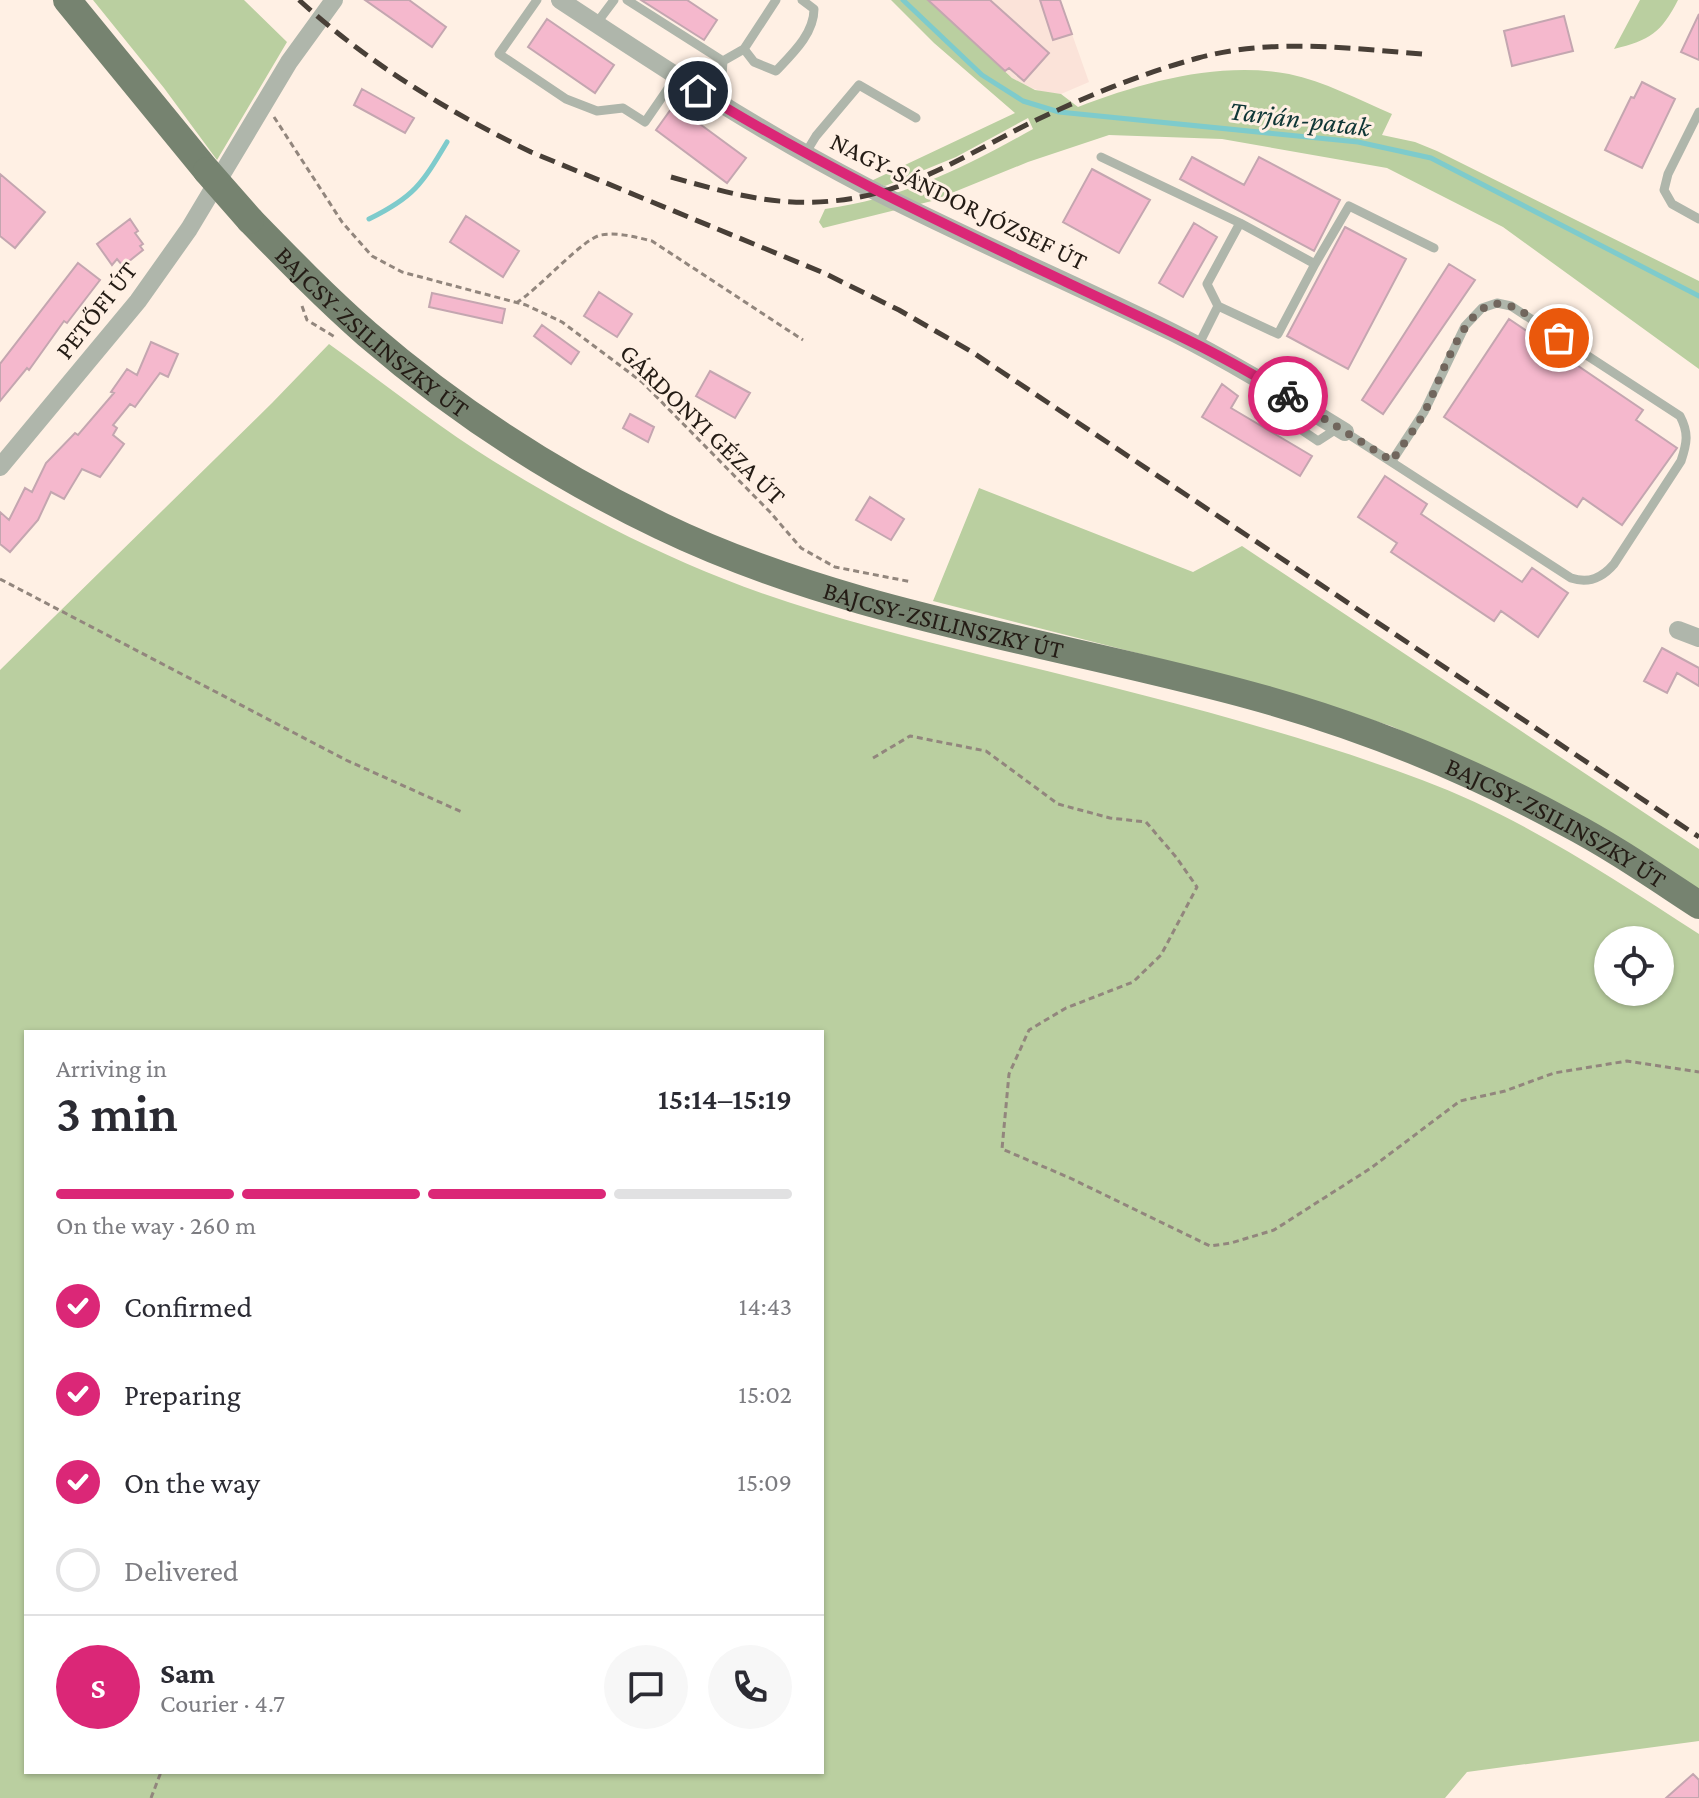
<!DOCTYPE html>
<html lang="en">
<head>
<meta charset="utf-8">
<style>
  :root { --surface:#fff; --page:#f7f7f7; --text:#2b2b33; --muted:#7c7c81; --line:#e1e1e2; --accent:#db2777 }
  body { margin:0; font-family:"Crimson Pro",serif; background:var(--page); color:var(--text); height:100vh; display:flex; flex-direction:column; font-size:30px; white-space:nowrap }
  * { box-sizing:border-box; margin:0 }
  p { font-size:26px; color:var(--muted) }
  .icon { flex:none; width:44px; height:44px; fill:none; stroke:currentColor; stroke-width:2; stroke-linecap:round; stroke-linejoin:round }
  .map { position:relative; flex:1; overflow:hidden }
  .sheet { position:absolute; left:24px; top:1030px; width:800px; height:744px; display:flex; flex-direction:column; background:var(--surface); border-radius:0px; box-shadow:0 2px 6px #0004 }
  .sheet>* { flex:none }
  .fabs { position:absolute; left:1594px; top:926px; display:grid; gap:16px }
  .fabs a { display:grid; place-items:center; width:80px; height:80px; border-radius:50%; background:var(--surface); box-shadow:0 2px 6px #0004; font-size:40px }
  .pin { position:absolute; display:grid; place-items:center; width:68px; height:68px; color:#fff; margin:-34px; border:4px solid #fff; border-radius:50%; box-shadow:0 2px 8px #0007 }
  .courier { position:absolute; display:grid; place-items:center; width:80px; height:80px; margin:-40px; border:6px solid #db2777; border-radius:50%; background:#fff; color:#222; box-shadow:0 2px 10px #0007 }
  .overview em { font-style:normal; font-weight:600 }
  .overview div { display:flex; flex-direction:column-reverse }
  .overview { display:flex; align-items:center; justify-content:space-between; height:136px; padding:0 32px }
  h1 { font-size:52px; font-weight:600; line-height:60px }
  .bar { display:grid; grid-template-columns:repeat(4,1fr); gap:12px 8px; align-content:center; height:96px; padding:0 32px }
  .bar i { height:10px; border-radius:6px; background:var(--line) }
  .bar .active { background:var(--accent) }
  .bar p { grid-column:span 4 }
  .line { display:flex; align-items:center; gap:20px; padding:0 32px; border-top:2px solid var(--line) }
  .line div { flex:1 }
  .round { display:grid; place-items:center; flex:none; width:84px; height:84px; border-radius:42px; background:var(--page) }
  ol { padding:0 32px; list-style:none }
  li { display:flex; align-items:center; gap:24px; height:88px }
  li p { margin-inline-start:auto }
  li .icon { padding:8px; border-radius:50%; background:var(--accent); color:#fff; stroke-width:4 }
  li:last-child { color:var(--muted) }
  li i { width:44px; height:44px; border:4px solid var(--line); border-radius:50% }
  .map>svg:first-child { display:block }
</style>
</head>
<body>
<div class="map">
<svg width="1699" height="1798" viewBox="0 0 1699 1798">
  <rect width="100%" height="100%" fill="#fff0e4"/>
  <path fill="#fbe3d9" d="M 928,0 L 1060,0 L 1089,82 L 1061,94 L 1046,93 L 1023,85 L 1012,78 Z"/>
  <path fill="#bacfa0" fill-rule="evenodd" d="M 93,0 L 244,0 L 287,42 L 217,160 L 164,88 Z
    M 891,0 L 928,0 L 1012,78 L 1035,90 L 1061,94 L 1078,107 C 1143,82 1219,61 1289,74 C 1324,81 1359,100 1392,114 L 1382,135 L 1415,142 L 1437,151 L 1699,281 L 1699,369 L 1503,227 L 1387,168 L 1222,139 L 1109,135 L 1028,162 L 932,201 L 823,228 L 819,222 L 825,209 C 905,198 963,168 1033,129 L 1028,118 L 956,157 L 885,186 L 871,181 L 1015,113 L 934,43 Z
    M 1640,0 L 1678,0 C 1661,33 1650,40 1614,49 Z
    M 329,344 C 378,379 426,417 476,450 C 552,499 640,546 724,579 C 809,613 897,634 985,656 C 1132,692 1280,727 1422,780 C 1521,817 1611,877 1699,934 L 1699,1741 L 1467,1772 L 1445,1798 L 0,1798 L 0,670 L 272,403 ZM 1608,940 L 1660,940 L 1660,992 L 1608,992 ZM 26,1032 L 822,1032 L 822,1772 L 26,1772 Z
    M 979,488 L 1193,572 L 1242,546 L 1699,849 L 1699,890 L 1514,782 L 1391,726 L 1255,683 L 933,601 Z"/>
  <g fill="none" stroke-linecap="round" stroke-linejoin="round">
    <path stroke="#7ecbcc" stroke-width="5" d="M 903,0 L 982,75 L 1023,101 L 1059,112 L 1358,142 L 1431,158 L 1699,296
      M 369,219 C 414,197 422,184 447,142"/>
  </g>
  <path fill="#f5b8cd" stroke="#c4a6b0" stroke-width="2" d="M 365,0 L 409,0 L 446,27 L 432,47 Z
    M 641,0 L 687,0 L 717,20 L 704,40 Z
    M 928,0 L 990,0 L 1049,53 L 1024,81 L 1009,68 L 1005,71 Z
    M 1040,0 L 1060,0 L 1072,34 L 1053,40 Z
    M 1699,14 L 1699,60 L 1681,52 Z
    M 1564,16 L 1573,51 L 1512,66 L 1504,31 Z
    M 547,19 L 614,65 L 595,93 L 528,47 Z
    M 1642,82 L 1675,99 L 1642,168 L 1605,150 L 1631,97 L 1634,98 Z
    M 362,89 L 414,118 L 405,133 L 354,105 Z
    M 674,105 L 746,158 L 727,183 L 656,130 Z
    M 1192,157 L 1244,185 L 1259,157 L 1340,200 L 1314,251 L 1180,179 Z
    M 1092,169 L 1150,200 L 1119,253 L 1063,222 Z
    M 0,174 L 45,212 L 15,248 L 0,236 Z
    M 466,216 L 519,251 L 503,277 L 450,242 Z
    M 130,219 L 138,231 L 135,233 L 143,244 L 140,246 L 143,250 L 123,266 L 117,259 L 112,265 L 97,244 Z
    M 1194,223 L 1217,237 L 1183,297 L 1159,283 Z
    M 1345,227 L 1406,259 L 1348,369 L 1287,336 Z
    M 78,263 L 100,280 L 67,323 L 64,321 L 29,370 L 27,368 L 0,401 L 0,364 Z
    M 1449,264 L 1475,280 L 1383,414 L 1362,400 Z
    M 599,292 L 632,314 L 617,337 L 584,316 Z
    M 432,293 L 505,309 L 502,323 L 429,307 Z
    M 1509,319 L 1643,410 L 1636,420 L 1677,448 L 1622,525 L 1583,498 L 1577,507 L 1444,417 Z
    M 542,325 L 579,352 L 571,364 L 534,336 Z
    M 151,342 L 178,354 L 168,377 L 160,373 L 135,407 L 130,404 L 113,425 L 117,428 L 113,435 L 124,444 L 100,477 L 82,469 L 64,499 L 51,492 L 38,520 L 10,552 L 0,544 L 0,512 L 9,520 L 25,488 L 32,492 L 46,463 L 75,433 L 78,435 L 114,393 L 111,392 L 127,369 L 137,375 Z
    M 710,371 L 750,393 L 735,418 L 696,396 Z
    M 1222,384 L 1238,396 L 1231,408 L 1312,456 L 1300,476 L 1202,417 Z
    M 630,414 L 654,427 L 648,442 L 623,428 Z
    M 1385,476 L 1427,504 L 1421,514 L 1522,582 L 1532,568 L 1568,593 L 1538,637 L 1501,611 L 1494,621 L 1391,552 L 1397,543 L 1358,517 Z
    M 870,497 L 904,519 L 891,540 L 856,520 Z
    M 1662,648 L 1699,668 L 1699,686 L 1677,673 L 1667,693 L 1644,681 Z
    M 1693,1774 L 1699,1780 L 1699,1798 L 1666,1798 Z"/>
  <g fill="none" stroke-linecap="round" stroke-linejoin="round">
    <path stroke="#92867d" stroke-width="3" stroke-dasharray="6 4" stroke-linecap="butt" d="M 274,117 L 342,222 L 372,256 L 402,272 L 526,305 L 562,322 L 642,382 L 770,512 L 801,548 L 835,567 L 912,582
      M 516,303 C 539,289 582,239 601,235 C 618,232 635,237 652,241 L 803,340
      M 302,306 L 307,320 L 335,337
      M 0,579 L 346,760 L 464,813
      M 873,758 L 910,736 L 986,751 L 1058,804 L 1110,818 L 1146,822 L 1176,857 L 1197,887 L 1161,955 L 1133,982 L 1066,1008 L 1029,1030 L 1009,1074 L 1002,1149 L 1070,1178 L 1210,1246 L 1231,1243 L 1274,1230 L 1371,1168 L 1460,1101 L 1505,1091 L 1554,1073 L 1627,1061 L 1699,1072
      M 151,1798 L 161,1772"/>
    <path stroke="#afb6ab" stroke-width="9" d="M 537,0 L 499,54 L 566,99 L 597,111 L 623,108 L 645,122 L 676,77
      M 627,0 L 723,61 L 744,49
      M 776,0 L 744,49 L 754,62 L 776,71 C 792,54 814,34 814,9 L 802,0
      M 596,24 L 614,0
      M 720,104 L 723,61
      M 1699,112 L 1668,174 L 1664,190 L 1672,204 L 1699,219
      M 805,154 L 816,136 L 859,85 L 916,118
      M 1101,157 L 1240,223
      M 1315,264 L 1349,206 L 1434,248
      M 1198,346 L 1218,306 L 1207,284 L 1240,223 L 1315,264 L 1278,334 L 1218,306
      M 1257,380 L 1263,404 L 1318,441 L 1338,428
      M 1345,432 L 1571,578 C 1589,584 1602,578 1614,564 L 1681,461 C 1687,443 1689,433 1680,416 L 1511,306 L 1497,303 L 1482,308 L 1465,326 L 1424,412 L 1392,461"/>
    <path stroke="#afb6ab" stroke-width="18" d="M 560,0 C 660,66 759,131 865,186 C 966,238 1070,282 1172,332 C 1232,362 1288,397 1345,432
      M 0,467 L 138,301 L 189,229 L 289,62 L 334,0
      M 1678,630 L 1699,638"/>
    <g stroke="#768370" stroke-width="28">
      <path d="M 67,0 L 207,171"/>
      <path id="s1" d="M 250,220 C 288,259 326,298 367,334 C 456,411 555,475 661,526 C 843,614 1054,642 1249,695 C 1360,725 1466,768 1567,823 C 1613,847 1656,877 1699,905"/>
    </g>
    <path stroke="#483f37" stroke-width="5" stroke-dasharray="16 8" stroke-linecap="butt" d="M 299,0 C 368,63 447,111 531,152 L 824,273 L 899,310 L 972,352 L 1699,837
      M 671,177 C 724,192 775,207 832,201 C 905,195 964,156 1028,124 C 1082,98 1140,74 1198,58 C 1272,38 1347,48 1422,54"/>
    <path stroke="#768370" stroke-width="28" d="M 207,171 L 250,220"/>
  </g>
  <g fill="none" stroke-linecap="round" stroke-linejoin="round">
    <path stroke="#71665d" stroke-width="8" stroke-dasharray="0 14.4" d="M 1288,396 L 1392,461 C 1403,444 1417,427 1426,409 C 1440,382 1462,308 1495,304 C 1516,301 1542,327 1559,338"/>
    <path stroke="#db2777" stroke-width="10" d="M 698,91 C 816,164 940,222 1066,282 C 1141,318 1218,351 1288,396"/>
  </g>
  <g text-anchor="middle" stroke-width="6" stroke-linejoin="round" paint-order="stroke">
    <g font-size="26" fill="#241c15" stroke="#fff0e4">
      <text transform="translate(959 201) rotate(26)" y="9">NAGY-SÁNDOR JÓZSEF ÚT</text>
      <text transform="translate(96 310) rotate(-52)" y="9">PETŐFI ÚT</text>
      <text dy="9" stroke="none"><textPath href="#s1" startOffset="166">BAJCSY-ZSILINSZKY ÚT</textPath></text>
      <text transform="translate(703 424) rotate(44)" y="9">GÁRDONYI GÉZA ÚT</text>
      <text dy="9" stroke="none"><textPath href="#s1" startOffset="814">BAJCSY-ZSILINSZKY ÚT</textPath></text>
      <text dy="9" stroke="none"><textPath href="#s1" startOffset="1462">BAJCSY-ZSILINSZKY ÚT</textPath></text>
    </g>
    <g font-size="28" font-style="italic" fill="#0f3636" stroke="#fff0e4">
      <text transform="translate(1300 118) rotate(7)" y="10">Tarján-patak</text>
    </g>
  </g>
</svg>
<div class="fabs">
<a><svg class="icon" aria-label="locate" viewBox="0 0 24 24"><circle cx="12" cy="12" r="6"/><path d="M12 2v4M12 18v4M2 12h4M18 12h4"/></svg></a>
</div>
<div class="pin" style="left:1559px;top:338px;background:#ea580c"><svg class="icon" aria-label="bag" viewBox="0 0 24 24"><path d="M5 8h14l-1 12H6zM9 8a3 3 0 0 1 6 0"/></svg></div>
<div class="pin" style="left:698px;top:91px;background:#1f2937"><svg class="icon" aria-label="home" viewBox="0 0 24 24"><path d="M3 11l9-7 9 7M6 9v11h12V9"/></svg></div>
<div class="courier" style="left:1288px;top:396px"><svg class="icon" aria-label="bike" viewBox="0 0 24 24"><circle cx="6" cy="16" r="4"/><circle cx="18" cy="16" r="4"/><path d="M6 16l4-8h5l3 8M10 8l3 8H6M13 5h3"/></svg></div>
<section class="sheet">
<div class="overview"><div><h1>3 min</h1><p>Arriving in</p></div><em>15:14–15:19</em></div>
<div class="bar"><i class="active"></i><i class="active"></i><i class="active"></i><i></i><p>On the way · 260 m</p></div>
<ol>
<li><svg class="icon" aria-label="check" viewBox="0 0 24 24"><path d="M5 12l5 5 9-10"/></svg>Confirmed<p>14:43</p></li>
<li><svg class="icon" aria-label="check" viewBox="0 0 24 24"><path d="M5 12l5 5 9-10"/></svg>Preparing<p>15:02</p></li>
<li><svg class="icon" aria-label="check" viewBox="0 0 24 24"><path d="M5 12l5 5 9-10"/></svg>On the way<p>15:09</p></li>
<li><i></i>Delivered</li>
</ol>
<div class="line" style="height:144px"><b class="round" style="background:var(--accent);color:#fff">S</b><div><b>Sam</b><p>Courier · 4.7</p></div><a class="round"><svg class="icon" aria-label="chat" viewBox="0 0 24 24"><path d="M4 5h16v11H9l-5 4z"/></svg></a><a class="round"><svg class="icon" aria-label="phone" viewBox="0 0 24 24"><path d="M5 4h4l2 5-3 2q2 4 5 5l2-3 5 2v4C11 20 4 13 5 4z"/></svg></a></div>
</section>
</div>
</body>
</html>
